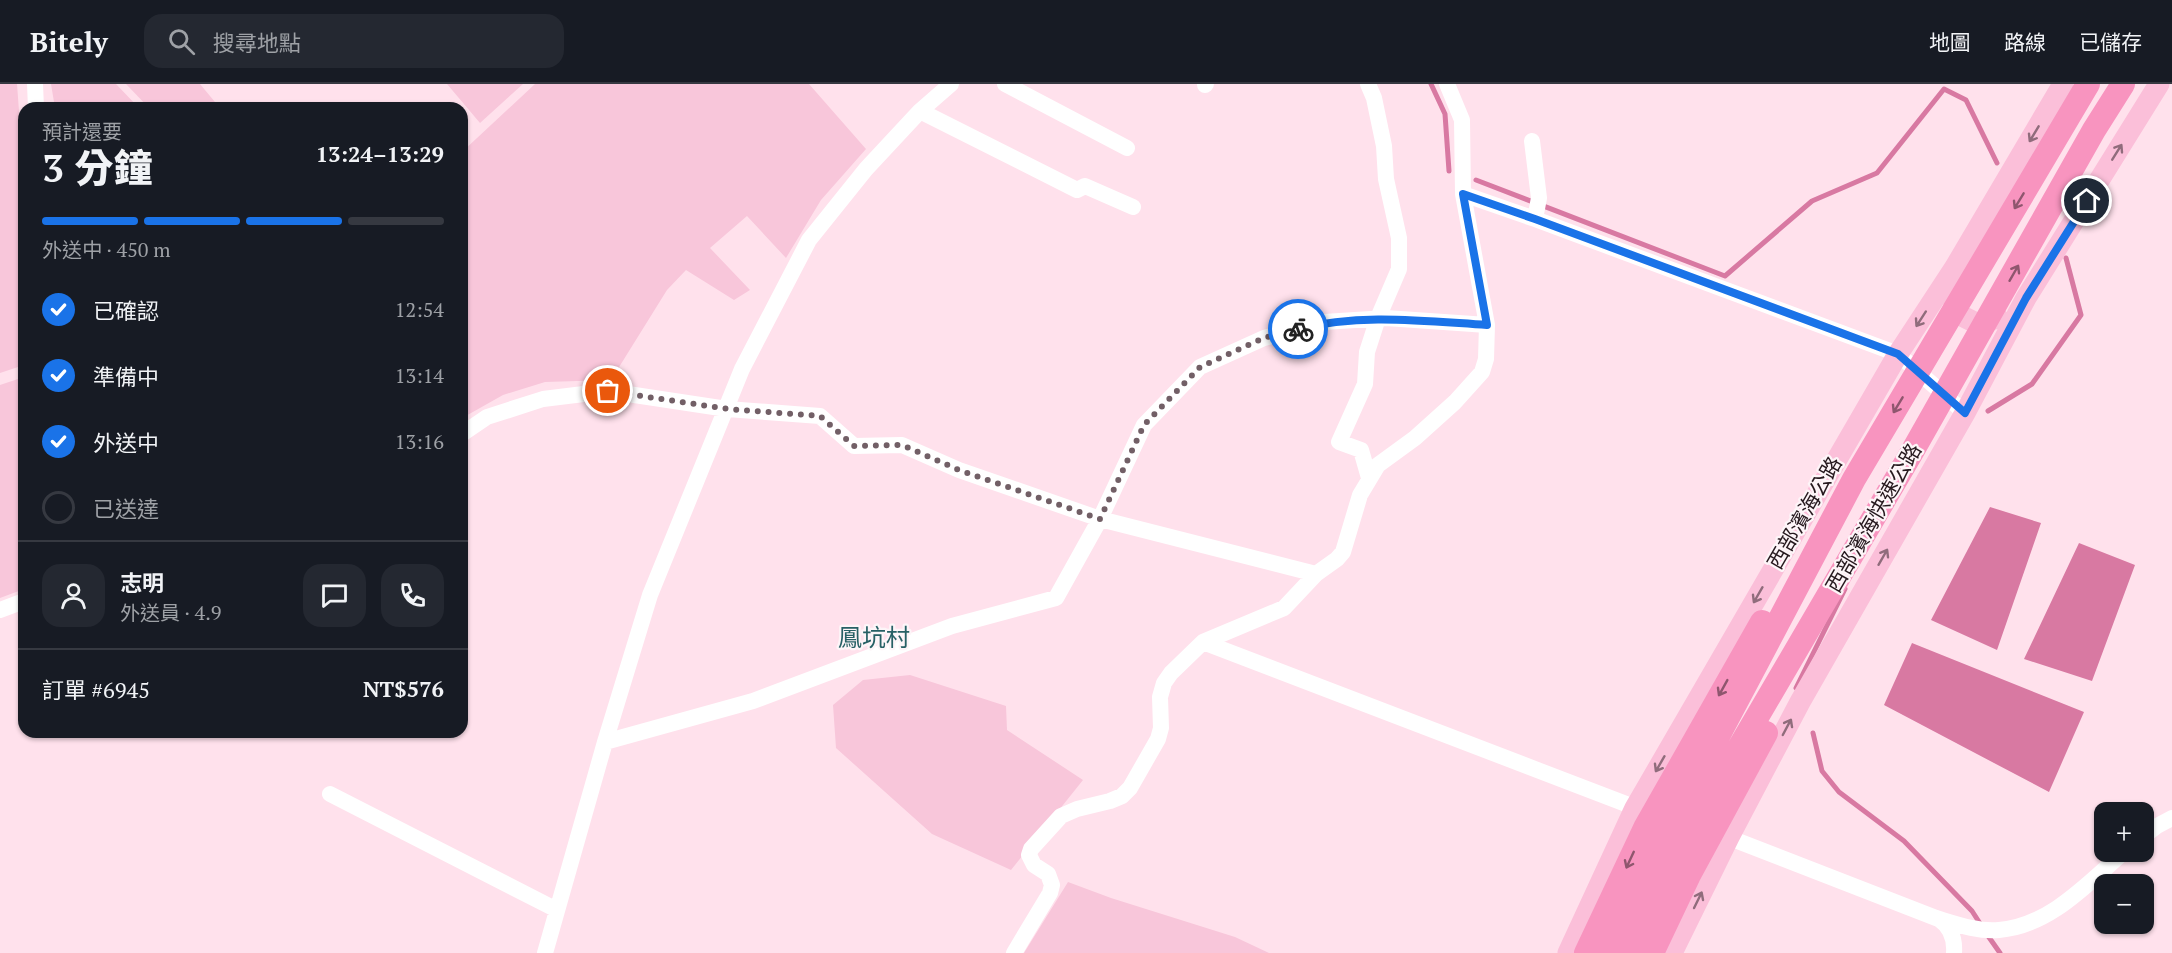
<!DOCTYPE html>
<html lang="zh-TW">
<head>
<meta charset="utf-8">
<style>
  :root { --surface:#171b24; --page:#242831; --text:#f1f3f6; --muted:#9ea1a6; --line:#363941; --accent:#1a73e8 }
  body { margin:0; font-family:"PT Serif","Noto Sans TC",serif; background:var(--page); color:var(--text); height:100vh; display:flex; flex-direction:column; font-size:22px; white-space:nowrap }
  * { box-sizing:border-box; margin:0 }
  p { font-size:20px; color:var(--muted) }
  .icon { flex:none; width:33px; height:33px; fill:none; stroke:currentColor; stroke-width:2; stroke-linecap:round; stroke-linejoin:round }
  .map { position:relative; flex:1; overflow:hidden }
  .panel { position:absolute; left:18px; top:18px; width:450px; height:636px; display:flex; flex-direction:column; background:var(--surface); border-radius:18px; box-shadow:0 2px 4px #0004 }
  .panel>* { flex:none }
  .controls { position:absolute; left:2094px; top:718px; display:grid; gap:12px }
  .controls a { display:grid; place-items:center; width:60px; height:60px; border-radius:12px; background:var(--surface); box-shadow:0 2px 4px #0004; font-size:30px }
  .pin { position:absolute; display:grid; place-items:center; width:51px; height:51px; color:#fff; margin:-26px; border:3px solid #fff; border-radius:50%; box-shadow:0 2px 6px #0007 }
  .courier { position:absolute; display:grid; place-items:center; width:60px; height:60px; margin:-30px; border:4px solid #1a73e8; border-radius:50%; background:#fff; color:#222; box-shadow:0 2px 8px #0007 }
  .head em { font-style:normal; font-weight:800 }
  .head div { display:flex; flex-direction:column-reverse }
  .head { display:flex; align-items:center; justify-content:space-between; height:102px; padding:0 24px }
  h1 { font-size:39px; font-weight:800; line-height:45px }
  .bar { display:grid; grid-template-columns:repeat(4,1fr); gap:9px 6px; align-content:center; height:72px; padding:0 24px }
  .bar i { height:8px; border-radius:4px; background:var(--line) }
  .bar .on { background:var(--accent) }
  .bar p { grid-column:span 4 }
  .line { display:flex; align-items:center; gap:15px; padding:0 24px; border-top:2px solid var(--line) }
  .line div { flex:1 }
  .round { display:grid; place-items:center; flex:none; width:63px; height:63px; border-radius:18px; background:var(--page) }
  ol { padding:0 24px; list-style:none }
  li { display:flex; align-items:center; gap:18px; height:66px }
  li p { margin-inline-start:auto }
  li .icon { padding:6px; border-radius:50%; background:var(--accent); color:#fff; stroke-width:4 }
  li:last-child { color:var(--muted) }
  li i { width:33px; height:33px; border:3px solid var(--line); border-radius:50% }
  header { display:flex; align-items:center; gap:36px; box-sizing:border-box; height:84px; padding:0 30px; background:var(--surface); border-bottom:2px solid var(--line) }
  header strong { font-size:28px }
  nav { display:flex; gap:33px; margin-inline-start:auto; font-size:21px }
  .search { width:420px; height:54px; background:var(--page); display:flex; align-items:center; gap:15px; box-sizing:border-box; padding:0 21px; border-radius:18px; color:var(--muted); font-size:22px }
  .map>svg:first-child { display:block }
</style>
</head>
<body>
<header>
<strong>Bitely</strong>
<div class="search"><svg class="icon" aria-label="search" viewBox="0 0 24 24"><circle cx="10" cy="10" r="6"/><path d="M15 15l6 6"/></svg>搜尋地點</div>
<nav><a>地圖</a><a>路線</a><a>已儲存</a></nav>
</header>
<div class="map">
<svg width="2172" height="869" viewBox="0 0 2172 869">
  <rect width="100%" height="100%" fill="#ffe1ec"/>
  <path fill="#f8c6da" d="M 0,0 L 17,0 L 24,95 L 24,281 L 0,289 Z
    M 51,0 L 116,0 L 139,24 L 55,24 Z
    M 126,0 L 200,0 L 220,24 L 149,24 Z
    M 447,0 L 523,0 L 480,39 Z
    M 535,0 L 809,0 L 866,65 L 821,116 L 786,174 L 747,132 L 710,164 L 750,206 L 734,216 L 686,186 L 667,206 L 611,296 L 545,298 L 503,311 L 464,333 L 462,331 L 462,68 Z
    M 24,293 L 24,505 L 0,514 L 0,301 Z
    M 910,591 L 1006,622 L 1007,646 L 1083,696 L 1011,786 L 932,750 L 836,664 L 833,621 L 863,596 Z
    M 1068,798 L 1111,814 L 1235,853 L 1269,869 L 1024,869 Z"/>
  <path fill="#d879a2" d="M 1990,423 L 2041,439 L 1997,566 L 1931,536 Z
    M 2079,459 L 2135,481 L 2092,597 L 2024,575 Z
    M 1912,559 L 2084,628 L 2049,708 L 1884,621 Z"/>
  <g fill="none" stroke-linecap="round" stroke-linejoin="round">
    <path stroke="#d879a2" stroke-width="5" d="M 1431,0 L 1445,30 L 1449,87
      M 1476,96 L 1725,192 L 1812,117 L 1877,89 L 1944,5 L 1966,16 L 1997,79
      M 1988,327 L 2032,300 L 2081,231 L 2066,174
      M 1796,604 L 1845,505
      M 1813,649 L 1822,687 L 1839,708 L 1904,757 L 1972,827 L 1981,841
      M 1986,849 L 2000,869"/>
    <path stroke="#fff" stroke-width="16" d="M 35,0 L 36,24
      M 1005,0 L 1127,64
      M 1368,0 L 1374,14 L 1384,62 L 1386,95 L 1399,154 L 1399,185 L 1378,234 L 1367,268 L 1365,300 L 1339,358 L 1361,366 L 1369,394
      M 1205,1 L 1206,0
      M 920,27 L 1077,106 L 1085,102 L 1133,123
      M 1532,57 L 1539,114 L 1535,135
      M 1463,110 L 1535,135 L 1898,270 L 1965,329
      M 462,350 L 487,333 L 543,315 L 608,307 L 727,325 L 820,332 L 854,362 L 902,361 L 959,386 L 1100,435 L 1316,490
      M 0,526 L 24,517
      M 1203,558 L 1647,728
      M 605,658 L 753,617 L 952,542 L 1056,514 L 1100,435 L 1144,341 L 1200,283 L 1264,254 L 1324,238 L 1386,234 L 1487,241
      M 330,710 L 557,826
      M 1717,749 L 1936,834 C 1956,840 1978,848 1999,846 C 2050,842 2088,799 2124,768
      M 2144,752 L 2157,742 L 2172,734
      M 1939,835 C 1951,843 1955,855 1954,869
      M 545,869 L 605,658 L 650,511 L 742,285 L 809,156 L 866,85 L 920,27 L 951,0
      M 1014,869 L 1050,809 L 1052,801 L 1048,790 L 1034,781 L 1029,771 L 1031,765 L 1061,732 L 1077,725 L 1110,717 L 1122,712 L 1130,704 L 1158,655 L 1161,644 L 1160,613 L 1164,599 L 1171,589 L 1203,558 L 1284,524 L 1316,490 L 1337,475 L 1343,468 L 1360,411 L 1378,381 L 1415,354 L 1455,318 L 1482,288 L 1486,275 L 1487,241 L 1463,110 L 1462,36 L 1447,0"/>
    <path stroke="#fbbfd9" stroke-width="21" d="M 1952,210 L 1956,229 L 1978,240 L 1998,234
      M 1568,869 L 1635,724 L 1898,270 L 1955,183 L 2063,0
      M 1672,869 L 1729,753 L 1800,618 L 1965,329 L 2026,214 L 2159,0"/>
    <path stroke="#f894bf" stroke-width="24" d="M 1586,869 L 1645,744 L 1762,538
      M 1606,869 L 1660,762 L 1854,395 L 2088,0
      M 1628,869 L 1667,787 L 1912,368 L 2094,46 L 2123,0
      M 1652,869 L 1689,791 L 1766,649"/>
  </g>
  <defs><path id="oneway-shaft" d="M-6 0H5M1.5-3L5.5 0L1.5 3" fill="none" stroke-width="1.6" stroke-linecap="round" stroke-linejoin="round" transform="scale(1.5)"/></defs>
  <g stroke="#906c7c">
    <use href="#oneway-shaft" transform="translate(2034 50) rotate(121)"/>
    <use href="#oneway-shaft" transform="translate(2117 68) rotate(-58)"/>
    <use href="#oneway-shaft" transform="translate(1921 235) rotate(123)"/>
    <use href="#oneway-shaft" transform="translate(1883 473) rotate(-60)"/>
    <use href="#oneway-shaft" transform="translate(1758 511) rotate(120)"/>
    <use href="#oneway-shaft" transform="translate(1787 643) rotate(-62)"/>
    <use href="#oneway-shaft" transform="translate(1660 680) rotate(120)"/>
    <use href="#oneway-shaft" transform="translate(1698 816) rotate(-64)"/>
  </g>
  <g stroke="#8f566e">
    <use href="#oneway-shaft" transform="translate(2019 117) rotate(121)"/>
    <use href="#oneway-shaft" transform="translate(2014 189) rotate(-60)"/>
    <use href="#oneway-shaft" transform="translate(1898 321) rotate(121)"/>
    <use href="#oneway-shaft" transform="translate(1723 604) rotate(119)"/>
    <use href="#oneway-shaft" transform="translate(1630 776) rotate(115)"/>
  </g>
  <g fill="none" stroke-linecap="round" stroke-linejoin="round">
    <path stroke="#725f66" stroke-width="6" stroke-dasharray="0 10.8" d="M 608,307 L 728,325 L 820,332 L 854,362 L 902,361 L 959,386 L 1100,435 L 1144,341 L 1200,283 L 1264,254 L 1298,245"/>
    <path stroke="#1a73e8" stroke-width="8" d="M 1298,245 C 1360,229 1423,237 1487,241 L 1463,110 L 1535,135 L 1898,270 L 1965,329 L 2026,214 L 2087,117"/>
  </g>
  <g text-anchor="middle" stroke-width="4.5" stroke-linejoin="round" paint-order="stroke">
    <g font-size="21" fill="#26191e" stroke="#fdf5f8">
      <text transform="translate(1805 429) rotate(-60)" y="7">西部濱海公路</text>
      <text transform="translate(1874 434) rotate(-60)" y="7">西部濱海快速公路</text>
    </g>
    <g font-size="24" fill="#276065" stroke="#fdf5f8">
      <text x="874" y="562">鳳坑村</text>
    </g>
  </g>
</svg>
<div class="controls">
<a>+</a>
<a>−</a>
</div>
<div class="pin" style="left:608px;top:307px;background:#ea580c"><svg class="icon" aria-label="bag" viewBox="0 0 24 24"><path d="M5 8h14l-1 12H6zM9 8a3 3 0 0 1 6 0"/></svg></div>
<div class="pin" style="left:2087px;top:117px;background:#1f2937"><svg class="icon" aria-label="home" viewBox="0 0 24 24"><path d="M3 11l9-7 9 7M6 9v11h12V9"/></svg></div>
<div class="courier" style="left:1298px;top:245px"><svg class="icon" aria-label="bike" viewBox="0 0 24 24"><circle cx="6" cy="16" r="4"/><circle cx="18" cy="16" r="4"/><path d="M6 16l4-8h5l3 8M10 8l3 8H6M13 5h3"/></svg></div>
<section class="panel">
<div class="head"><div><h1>3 分鐘</h1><p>預計還要</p></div><em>13:24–13:29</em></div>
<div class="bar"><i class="on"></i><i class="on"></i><i class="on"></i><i></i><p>外送中 · 450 m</p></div>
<ol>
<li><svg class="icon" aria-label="check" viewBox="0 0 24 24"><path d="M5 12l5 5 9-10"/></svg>已確認<p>12:54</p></li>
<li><svg class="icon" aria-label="check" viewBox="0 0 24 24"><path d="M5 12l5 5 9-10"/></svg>準備中<p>13:14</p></li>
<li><svg class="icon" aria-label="check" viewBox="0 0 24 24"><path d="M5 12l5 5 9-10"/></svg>外送中<p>13:16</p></li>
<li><i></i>已送達</li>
</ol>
<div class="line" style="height:108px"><a class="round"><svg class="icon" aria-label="person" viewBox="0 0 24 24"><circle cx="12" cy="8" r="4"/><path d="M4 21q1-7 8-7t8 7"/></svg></a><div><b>志明</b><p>外送員 · 4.9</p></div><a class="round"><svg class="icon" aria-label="chat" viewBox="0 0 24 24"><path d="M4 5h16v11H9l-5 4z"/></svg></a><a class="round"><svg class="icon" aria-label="phone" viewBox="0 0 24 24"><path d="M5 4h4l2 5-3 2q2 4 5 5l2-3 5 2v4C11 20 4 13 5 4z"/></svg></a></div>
<div class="line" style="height:78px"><div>訂單 #6945</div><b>NT$576</b></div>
</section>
</div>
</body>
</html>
